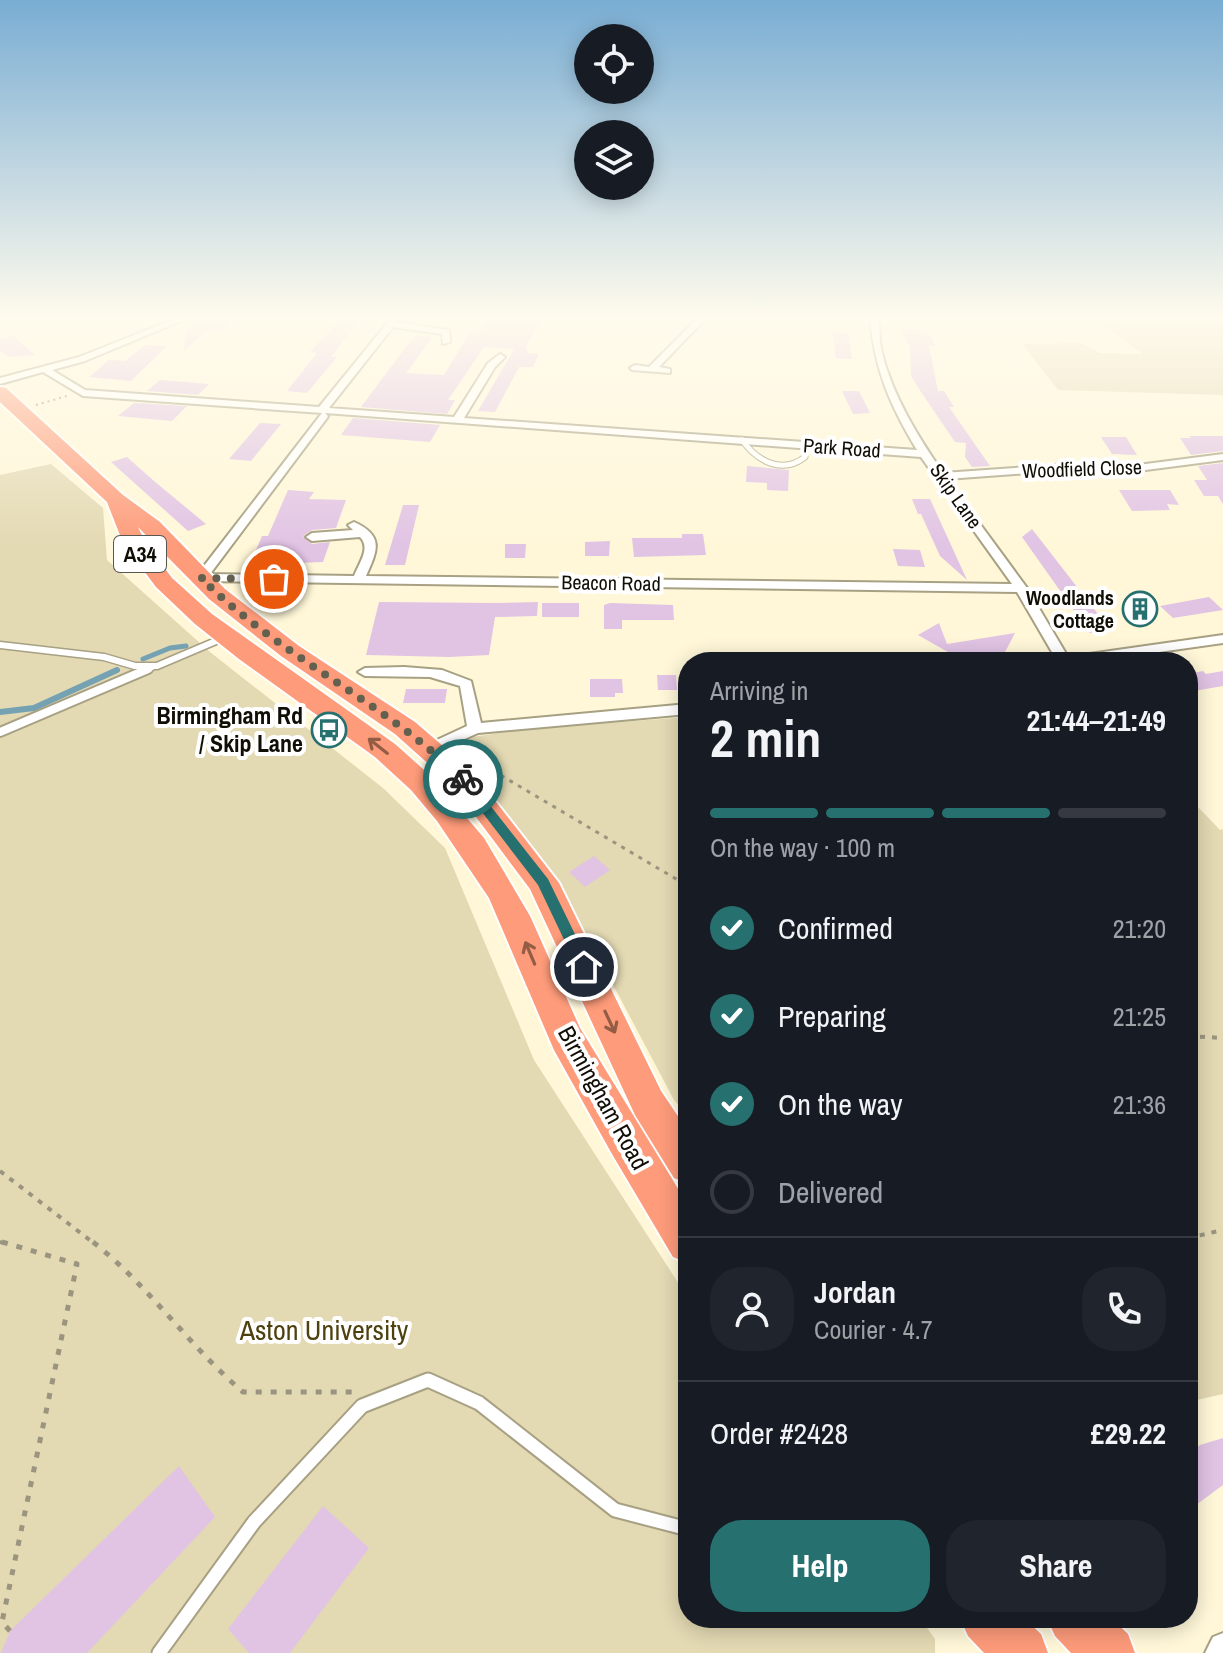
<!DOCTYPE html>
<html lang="en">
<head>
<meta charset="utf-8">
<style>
  :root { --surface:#171b24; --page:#20242c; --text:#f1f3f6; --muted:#9ea1a6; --line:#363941; --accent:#267170 }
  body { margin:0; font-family:"Archivo Narrow",sans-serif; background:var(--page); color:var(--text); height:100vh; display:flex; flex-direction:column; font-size:30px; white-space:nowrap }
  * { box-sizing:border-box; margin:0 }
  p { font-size:26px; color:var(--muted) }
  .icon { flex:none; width:44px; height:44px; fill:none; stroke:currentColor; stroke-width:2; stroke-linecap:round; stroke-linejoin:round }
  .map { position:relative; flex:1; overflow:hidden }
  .drawer { position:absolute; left:678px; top:652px; width:520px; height:976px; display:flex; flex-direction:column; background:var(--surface); border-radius:32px; box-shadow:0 4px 20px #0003 }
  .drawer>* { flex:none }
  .tools { position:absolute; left:574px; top:24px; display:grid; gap:16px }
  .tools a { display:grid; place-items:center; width:80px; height:80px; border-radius:50%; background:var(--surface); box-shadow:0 4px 20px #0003; font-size:40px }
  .pin { position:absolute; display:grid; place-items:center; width:68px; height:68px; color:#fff; margin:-34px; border:4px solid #fff; border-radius:50%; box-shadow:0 2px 8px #0007 }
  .courier { position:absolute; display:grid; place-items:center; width:80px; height:80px; margin:-40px; border:6px solid #267170; border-radius:50%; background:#fff; color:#222; box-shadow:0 2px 10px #0007 }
  .summary em { font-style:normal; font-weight:700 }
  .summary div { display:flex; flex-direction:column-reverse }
  .summary { display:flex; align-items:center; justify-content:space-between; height:136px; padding:0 32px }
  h1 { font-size:52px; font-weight:700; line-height:60px }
  .bar { display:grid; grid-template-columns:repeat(4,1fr); gap:12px 8px; align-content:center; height:96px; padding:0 32px }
  .bar i { height:10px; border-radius:6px; background:var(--line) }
  .bar .current { background:var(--accent) }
  .bar p { grid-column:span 4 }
  .line { display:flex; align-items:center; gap:20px; padding:0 32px; border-top:2px solid var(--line) }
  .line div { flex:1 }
  .round { display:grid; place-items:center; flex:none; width:84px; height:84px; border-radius:32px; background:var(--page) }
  ol { padding:0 32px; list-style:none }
  li { display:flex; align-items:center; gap:24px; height:88px }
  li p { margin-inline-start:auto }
  li .icon { padding:8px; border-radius:50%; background:var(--accent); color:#fff; stroke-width:4 }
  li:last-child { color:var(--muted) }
  li i { width:44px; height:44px; border:4px solid var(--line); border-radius:50% }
  .button { display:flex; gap:16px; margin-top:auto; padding:16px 32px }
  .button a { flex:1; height:92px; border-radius:32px; background:var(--accent); color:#fff; font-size:32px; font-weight:700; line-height:92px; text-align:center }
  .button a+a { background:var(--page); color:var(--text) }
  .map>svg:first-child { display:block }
</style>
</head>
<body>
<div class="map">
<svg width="1223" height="1653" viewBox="0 0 1223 1653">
  <rect width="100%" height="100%" fill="#fff7d8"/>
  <path fill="#e3d9b3" d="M 1090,316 L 1223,316 L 1223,395 L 1058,390 L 1022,344 L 1082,343 L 1100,353 L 1143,354 Z
    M 51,464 L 103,508 L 107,560 L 210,652 L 383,788 L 445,848 L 534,1060 L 688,1298 L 688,1618 L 920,1618 L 935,1639 L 935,1653 L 0,1653 L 0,475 Z
    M 688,717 L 688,1116 L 674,1100 L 582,926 L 445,741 L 489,777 L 487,767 L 462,752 L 472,737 L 525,729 Z
    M 1188,804 L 1198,807 L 1220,830 L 1223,829 L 1223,1394 L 1188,1402 Z"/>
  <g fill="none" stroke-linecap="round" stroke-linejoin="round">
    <path stroke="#74a2b3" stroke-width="5" d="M 143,659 L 170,648 L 186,646"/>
    <path stroke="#74a2b3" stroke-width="6" d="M 0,712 L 34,708 L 117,670"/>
  </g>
  <path fill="#e1c3e4" d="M 203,316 L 237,316 L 222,332 L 207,331 L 184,351 L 185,331 Z
    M 343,316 L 362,316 L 331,357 L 337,357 L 307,393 L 287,391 L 317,353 L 310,352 Z
    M 490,316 L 544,316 L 525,348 L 528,350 L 526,353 L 539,354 L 533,367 L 519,367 L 495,412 L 478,411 L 514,349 L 484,347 L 448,400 L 455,400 L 447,414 L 361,407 L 414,336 L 433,337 L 406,373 L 444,375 L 471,330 L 481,331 Z
    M 900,329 L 922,329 L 928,332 L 936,346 L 929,346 L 938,391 L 944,391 L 954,407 L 949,407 L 990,466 L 972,467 L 965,457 L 966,443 L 955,442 L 921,392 L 911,376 L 910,347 Z
    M 832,332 L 849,333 L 852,359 L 836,358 Z
    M 13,336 L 35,355 L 9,357 L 0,351 L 0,339 Z
    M 145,345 L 167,346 L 131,381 L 89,377 L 109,360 L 125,361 Z
    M 160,380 L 209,384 L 198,395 L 147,391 Z
    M 842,391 L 859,391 L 870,413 L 853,414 Z
    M 134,403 L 187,406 L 172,421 L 118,416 Z
    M 353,418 L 440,425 L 430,442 L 341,435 Z
    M 260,423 L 281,424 L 251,461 L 229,459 Z
    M 1189,436 L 1223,436 L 1223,451 L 1191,455 L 1180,438 L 1191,438 Z
    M 1101,437 L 1126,437 L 1137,455 L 1112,454 Z
    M 127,457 L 154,481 L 206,524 L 188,531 L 111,462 Z
    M 1223,463 L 1223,504 L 1218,496 L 1204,496 L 1194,480 L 1207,480 L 1198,466 Z
    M 747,466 L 789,470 L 788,491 L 767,490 L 767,483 L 746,482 Z
    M 288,490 L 314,492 L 309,499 L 346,500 L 336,528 L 312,530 L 303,536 L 312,544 L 330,542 L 323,562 L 271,564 L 272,561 L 260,561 L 262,557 L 253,557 L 262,536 L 268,536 Z
    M 1119,490 L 1170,490 L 1179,505 L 1167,504 L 1170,510 L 1132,511 Z
    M 912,499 L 930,499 L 967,580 L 940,556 L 921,514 L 918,514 Z
    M 403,505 L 419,505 L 405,565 L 385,565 Z
    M 1032,529 L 1098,614 L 1108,632 L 1090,633 L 1022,537 Z
    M 682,534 L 703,534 L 706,555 L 634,557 L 632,538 L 682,538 Z
    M 610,541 L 609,556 L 585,556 L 585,542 Z
    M 505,544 L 526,544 L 525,558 L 505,558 Z
    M 893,549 L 920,550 L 925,567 L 898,566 Z
    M 1209,597 L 1223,610 L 1173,618 L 1160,606 Z
    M 379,602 L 496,603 L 538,602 L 537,616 L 495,617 L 489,655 L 449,657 L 366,655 Z
    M 542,603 L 579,603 L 579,617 L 542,617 Z
    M 610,603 L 673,605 L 674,620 L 622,620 L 622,629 L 604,629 L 604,605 Z
    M 939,623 L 947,644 L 1015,633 L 1003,656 L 962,660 L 918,635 Z
    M 1203,671 L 1206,674 L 1223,671 L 1223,686 L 1188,692 L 1188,674 Z
    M 657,675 L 676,675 L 677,690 L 658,690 Z
    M 590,679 L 622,679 L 623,693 L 615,693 L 615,697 L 590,697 Z
    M 406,689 L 447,689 L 445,703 L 403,703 Z
    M 594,856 L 610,870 L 585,887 L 569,872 Z
    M 1223,1438 L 1223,1485 L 1188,1511 L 1188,1453 L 1200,1445 Z
    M 179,1466 L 215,1517 L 87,1653 L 1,1653 L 10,1631 Z
    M 323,1506 L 369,1548 L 290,1653 L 249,1653 L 228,1629 Z"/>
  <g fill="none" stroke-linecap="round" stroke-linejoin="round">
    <g stroke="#a7a083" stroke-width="7">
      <path id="lane-far3" d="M 742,440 C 757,461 782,475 805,457 L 806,445"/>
    </g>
    <g stroke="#a7a083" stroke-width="9">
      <path id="lane-far2" d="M 0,645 L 104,657 L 135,666 L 157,666 L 223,638
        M 144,671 L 152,667"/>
    </g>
    <g stroke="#a7a083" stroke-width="12">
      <path id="lane-far1" d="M 0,732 L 148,669"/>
    </g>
    <g stroke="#a7a083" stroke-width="17">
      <path id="lane" d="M 159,1653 L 254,1522 L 362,1406 L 428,1380 L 479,1403 L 615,1510 L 688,1529"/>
    </g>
    <g stroke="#a7a083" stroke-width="4">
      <path id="street" d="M 182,316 L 193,316 L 85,361 L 52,370 L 85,390 L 319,407 L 393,316 L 401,316 L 396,322 L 449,330 L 450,342 L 443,344 L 442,334 L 393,327 L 329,408 L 454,417 L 488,363 L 500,354 L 505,357 L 495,367 L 464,418 L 917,450 C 890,405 874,369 870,316 L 878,316 C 880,328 879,341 882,353 C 893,397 919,438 943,473 L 1069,464 L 1130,466 L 1223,454 L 1223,460 L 1130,472 L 1069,470 L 947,479 L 1027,588 L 1068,657 L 1223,635 L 1223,643 L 1088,662 L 1052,662 L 1056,659 L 1017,592 L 197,581 L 197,575 L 322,413 L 83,396 L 43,372 L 0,384 L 0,378 L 79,357 ZM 325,413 L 921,457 L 1012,584 L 366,576 C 377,551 385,536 354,522 L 348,525 L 353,530 L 312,533 L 306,537 L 312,541 L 360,537 C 371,548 359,563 354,576 L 210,574 L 327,418 L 328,416 Z
        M 700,316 L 708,316 L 659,367 L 670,369 L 670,373 L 632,370 L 630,368 L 635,365 L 649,367 Z
        M 404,667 L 442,670 L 471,681 L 481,723 L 688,704 L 688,714 L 478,733 L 431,754 L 424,749 L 426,745 L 467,726 L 460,686 L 430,677 L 365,676 L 358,672 L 365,668 Z
        M 1223,1633 L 1223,1653 L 1205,1653 L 1213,1637 Z"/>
    </g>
    <g stroke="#fff" stroke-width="4">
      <path id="highway" d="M 0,387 L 6,388 L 123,495 L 160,522 L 225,589 L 299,646 L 415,722 L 472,771 L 559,883 L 661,1091 L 688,1131 L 688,1184 L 674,1178 L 635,1115 L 530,889 L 452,785 L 395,734 L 281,656 L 209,599 L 138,527 L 145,542 L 172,578 L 212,614 L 395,744 L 431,776 L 484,838 L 530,916 L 580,1028 L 688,1205 L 688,1263 L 673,1257 L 612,1154 L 554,1050 L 489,898 L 437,821 L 411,790 L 375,757 L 239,659 L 195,624 L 156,587 L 123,543 L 107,502 L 0,402 Z
        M 960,1618 L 1024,1618 L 1041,1634 L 1048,1653 L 984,1653 L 968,1636 Z
        M 1047,1618 L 1111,1618 L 1128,1634 L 1135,1653 L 1071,1653 L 1055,1636 Z"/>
    </g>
    <path stroke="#9b957f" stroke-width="2" stroke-dasharray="2 4" stroke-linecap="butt" d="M 36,405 L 67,396"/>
    <path stroke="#9b957f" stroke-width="3" stroke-dasharray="4 6" stroke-linecap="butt" d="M 475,760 L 688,886"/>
    <path stroke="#9b957f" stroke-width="4" stroke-dasharray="5 7" stroke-linecap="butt" d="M 1188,1036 L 1223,1038
      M 0,1171 L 95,1244
      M 1188,1238 L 1223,1230
      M 0,1242 L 9,1244"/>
    <path stroke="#9b957f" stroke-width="5" stroke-dasharray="6 9" stroke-linecap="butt" d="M 2,1242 L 77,1264 L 2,1622 L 10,1631
      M 93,1242 C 149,1286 189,1346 243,1392 L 353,1392"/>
    <use href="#lane-far3" stroke="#fff" stroke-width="5"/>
    <use href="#lane-far2" stroke="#fff" stroke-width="6"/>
    <use href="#lane-far1" stroke="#fff" stroke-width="8"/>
    <use href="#lane" stroke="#fff" stroke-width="13"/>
    <use href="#street" fill="#fff" fill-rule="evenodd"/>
    <use href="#highway" fill="#fd9b7a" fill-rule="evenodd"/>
  </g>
  <defs><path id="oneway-shaft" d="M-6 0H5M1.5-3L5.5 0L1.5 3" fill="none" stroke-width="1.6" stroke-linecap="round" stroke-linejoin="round" transform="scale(2)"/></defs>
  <g stroke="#935c45">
    <use href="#oneway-shaft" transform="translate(378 746) rotate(-142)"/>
    <use href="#oneway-shaft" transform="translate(530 953) rotate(-113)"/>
    <use href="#oneway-shaft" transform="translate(610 1022) rotate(65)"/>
  </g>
  <linearGradient id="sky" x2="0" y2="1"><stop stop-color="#79add3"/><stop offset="0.58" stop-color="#fffbed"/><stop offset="1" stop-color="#fffbed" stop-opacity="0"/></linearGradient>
  <rect width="1223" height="547" fill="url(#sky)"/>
  <path fill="#267170" d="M 463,775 L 467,776 L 548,879 L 591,967 L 589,971 L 579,971 L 538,885 L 459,782 L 457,779 Z"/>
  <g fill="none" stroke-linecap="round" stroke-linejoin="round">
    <path stroke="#64604f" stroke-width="8" stroke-dasharray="0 14.4" d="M 274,579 L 201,578 C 279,656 384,702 463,779"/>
  </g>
  <defs>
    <g id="building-ring" transform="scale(1.8)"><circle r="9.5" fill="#fff" stroke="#267170" stroke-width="1.5"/><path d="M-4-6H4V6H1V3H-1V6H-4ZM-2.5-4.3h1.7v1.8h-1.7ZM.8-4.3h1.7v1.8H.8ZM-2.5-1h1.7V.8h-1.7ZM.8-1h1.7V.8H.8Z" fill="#267170"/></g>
    <g id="bus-ring" transform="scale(1.8)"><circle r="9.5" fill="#fff" stroke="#267170" stroke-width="1.5"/><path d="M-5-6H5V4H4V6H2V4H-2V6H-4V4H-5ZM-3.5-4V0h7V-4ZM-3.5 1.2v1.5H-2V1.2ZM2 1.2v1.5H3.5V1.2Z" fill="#267170"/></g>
  </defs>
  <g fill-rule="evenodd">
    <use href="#building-ring" x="1140" y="609"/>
    <use href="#bus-ring" x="329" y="730"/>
  </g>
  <g text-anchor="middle" stroke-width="8" stroke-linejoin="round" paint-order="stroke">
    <g font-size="20" fill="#110e05" stroke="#fff">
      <text transform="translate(842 448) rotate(4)" y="7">Park Road</text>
      <text transform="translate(1082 469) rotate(-2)" y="7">Woodfield Close</text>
      <text transform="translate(956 496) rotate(55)" y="7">Skip Lane</text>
      <text transform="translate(611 583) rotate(1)" y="7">Beacon Road</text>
    </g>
    <g font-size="20" font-weight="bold" fill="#110e05" stroke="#fff" text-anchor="end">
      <text x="1114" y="605">Woodlands<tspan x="1114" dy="23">Cottage</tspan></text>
    </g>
    <rect fill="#fff" stroke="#585650" stroke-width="2" x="114" y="536" width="52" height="36" rx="6"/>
    <g font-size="22" font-weight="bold" fill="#110e05">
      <text x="140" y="562">A34</text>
    </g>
    <g font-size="24" font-weight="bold" fill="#110e05" stroke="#fff" text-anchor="end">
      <text x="303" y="724">Birmingham Rd<tspan x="303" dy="28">/ Skip Lane</tspan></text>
    </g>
    <g font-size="24" fill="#110e05" stroke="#fff">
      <text transform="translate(603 1098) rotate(61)" y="8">Birmingham Road</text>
    </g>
    <g font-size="28" fill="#4d410f" stroke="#fff">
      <text x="324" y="1340">Aston University</text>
    </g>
  </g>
</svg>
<div class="tools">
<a><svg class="icon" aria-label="locate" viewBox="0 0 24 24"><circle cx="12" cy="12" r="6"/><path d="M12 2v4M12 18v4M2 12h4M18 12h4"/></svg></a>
<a><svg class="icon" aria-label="layers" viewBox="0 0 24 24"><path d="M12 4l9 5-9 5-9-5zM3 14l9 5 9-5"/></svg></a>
</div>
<div class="pin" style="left:274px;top:579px;background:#ea580c"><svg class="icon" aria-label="bag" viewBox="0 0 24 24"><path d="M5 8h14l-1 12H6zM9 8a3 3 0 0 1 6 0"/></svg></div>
<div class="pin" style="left:584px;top:967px;background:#1f2937"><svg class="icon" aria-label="home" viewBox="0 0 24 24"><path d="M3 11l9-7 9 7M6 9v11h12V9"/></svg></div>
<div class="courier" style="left:463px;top:779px"><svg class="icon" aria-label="bike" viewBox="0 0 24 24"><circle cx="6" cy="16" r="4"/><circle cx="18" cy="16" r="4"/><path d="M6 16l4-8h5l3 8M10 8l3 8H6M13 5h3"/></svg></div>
<section class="drawer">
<div class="summary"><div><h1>2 min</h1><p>Arriving in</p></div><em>21:44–21:49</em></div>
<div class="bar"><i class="current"></i><i class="current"></i><i class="current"></i><i></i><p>On the way · 100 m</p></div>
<ol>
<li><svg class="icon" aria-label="check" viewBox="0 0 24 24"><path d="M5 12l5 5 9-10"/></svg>Confirmed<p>21:20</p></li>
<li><svg class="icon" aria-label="check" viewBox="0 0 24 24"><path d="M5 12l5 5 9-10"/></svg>Preparing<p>21:25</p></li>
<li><svg class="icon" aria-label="check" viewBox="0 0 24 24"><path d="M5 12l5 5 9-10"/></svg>On the way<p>21:36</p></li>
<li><i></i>Delivered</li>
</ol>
<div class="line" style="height:144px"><a class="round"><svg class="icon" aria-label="person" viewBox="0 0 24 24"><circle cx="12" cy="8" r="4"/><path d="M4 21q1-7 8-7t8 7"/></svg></a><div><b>Jordan</b><p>Courier · 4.7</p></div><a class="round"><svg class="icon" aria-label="phone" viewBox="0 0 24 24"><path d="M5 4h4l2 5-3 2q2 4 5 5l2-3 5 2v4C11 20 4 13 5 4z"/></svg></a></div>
<div class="line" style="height:104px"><div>Order #2428</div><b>£29.22</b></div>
<div class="button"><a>Help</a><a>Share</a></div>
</section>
</div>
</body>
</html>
